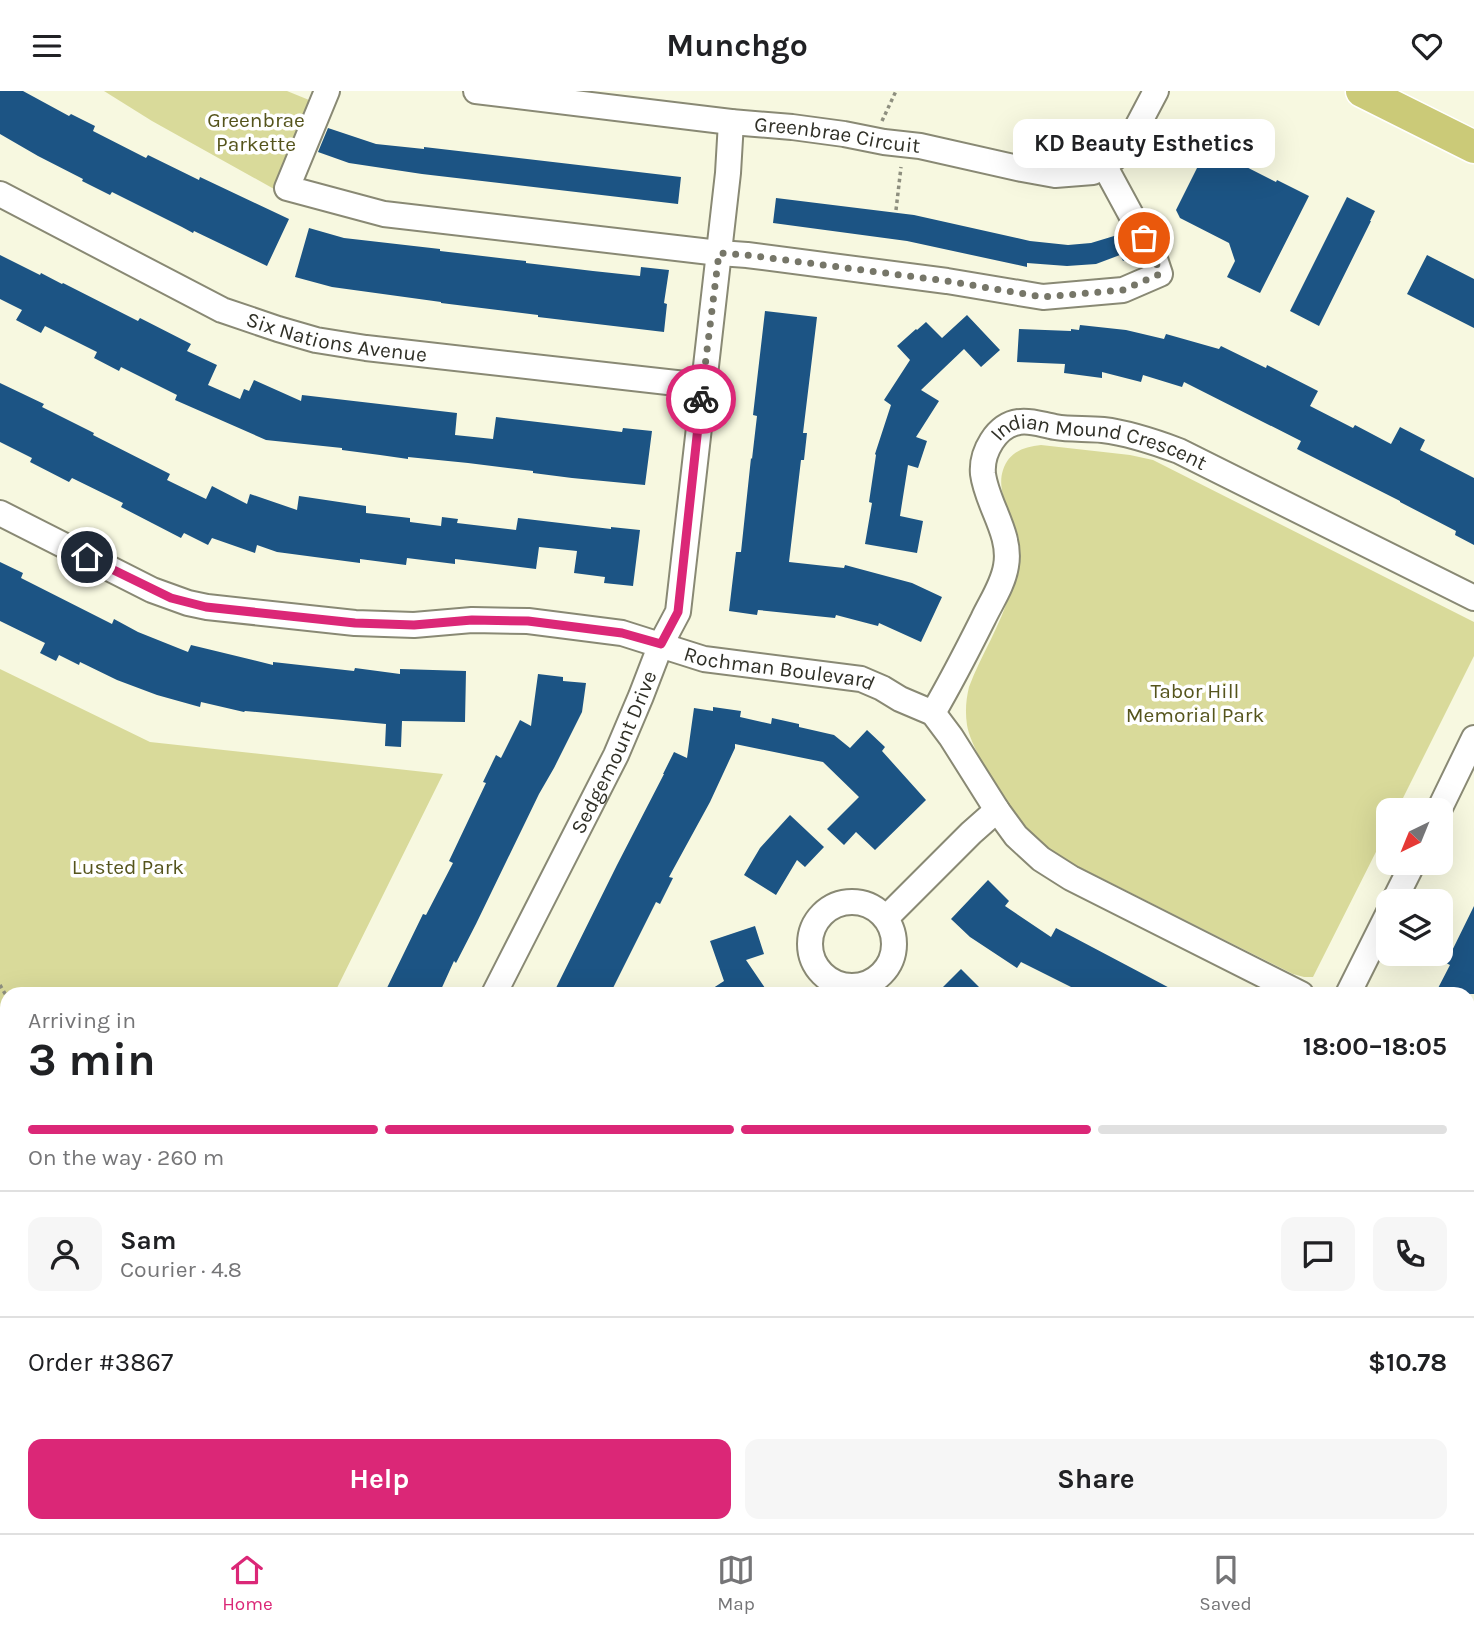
<!DOCTYPE html>
<html lang="en">
<head>
<meta charset="utf-8">
<style>
  :root { --surface:#fff; --page:#f6f6f6; --text:#202124; --muted:#757577; --line:#e0e0e0; --accent:#db2777 }
  body { margin:0; font-family:Karla,sans-serif; background:var(--page); color:var(--text); height:100vh; display:flex; flex-direction:column; font-size:26px; white-space:nowrap }
  * { box-sizing:border-box; margin:0 }
  p { font-size:23px; color:var(--muted) }
  .icon { flex:none; width:38px; height:38px; fill:none; stroke:currentColor; stroke-width:2; stroke-linecap:round; stroke-linejoin:round }
  .map { position:relative; flex:1; overflow:hidden }
  .drawer { position:absolute; left:0px; top:896px; width:1475px; height:546px; display:flex; flex-direction:column; background:var(--surface); border-radius:21px 21px 0 0; box-shadow:0 7px 28px #0002 }
  .drawer>* { flex:none }
  .needle { width:46px; rotate:223deg }
  .fabs { position:absolute; left:1376px; top:707px; display:grid; gap:14px }
  .fabs a { display:grid; place-items:center; width:77px; height:77px; border-radius:14px; background:var(--surface); box-shadow:0 7px 28px #0002; font-size:35px }
  .pin { position:absolute; display:grid; place-items:center; width:60px; height:60px; color:#fff; margin:-30px; border:4px solid #fff; border-radius:50%; box-shadow:0 2px 7px #0007 }
  .courier { position:absolute; display:grid; place-items:center; width:70px; height:70px; margin:-35px; border:5px solid #db2777; border-radius:50%; background:#fff; color:#222; box-shadow:0 2px 9px #0007 }
  .bubble { position:absolute; height:49px; border-radius:14px; background:var(--surface); box-shadow:0 7px 28px #0002; font-size:23px; font-weight:700; line-height:49px; text-align:center }
  .head em { font-style:normal; font-weight:700 }
  .head div { display:flex; flex-direction:column-reverse }
  .head { display:flex; align-items:center; justify-content:space-between; height:119px; padding:0 28px }
  h1 { font-size:46px; font-weight:700; line-height:52px }
  .bar { display:grid; grid-template-columns:repeat(4,1fr); gap:10px 7px; align-content:center; height:84px; padding:0 28px }
  .bar i { height:9px; border-radius:5px; background:var(--line) }
  .bar .current { background:var(--accent) }
  .bar p { grid-column:span 4 }
  .line { display:flex; align-items:center; gap:18px; padding:0 28px; border-top:2px solid var(--line) }
  .line div { flex:1 }
  .round { display:grid; place-items:center; flex:none; width:74px; height:74px; border-radius:14px; background:var(--page) }
  .button { display:flex; gap:14px; margin-top:auto; padding:14px 28px }
  .button a { flex:1; height:80px; border-radius:14px; background:var(--accent); color:#fff; font-size:28px; font-weight:700; line-height:80px; text-align:center }
  .button a+a { background:var(--page); color:var(--text) }
  header { display:flex; justify-content:space-between; align-items:center; height:91px; padding:0 28px; background:var(--surface); font-size:32px; font-weight:700 }
  .tab-bar { display:flex; justify-content:space-around; align-items:center; height:98px; border-top:2px solid var(--line); background:var(--surface); font-size:19px; color:var(--muted) }
  .tab-bar a { display:grid; justify-items:center; gap:4px }
  .tab-bar .current { color:var(--accent) }
  .map>svg:first-child { display:block }
</style>
</head>
<body>
<header><svg class="icon" aria-label="menu" viewBox="0 0 24 24"><path d="M4 6h16M4 12h16M4 18h16"/></svg>Munchgo<svg class="icon" aria-label="heart" viewBox="0 0 24 24"><path d="M12 20l-8-8c-3-5 5-10 8-4 3-6 11-1 8 4z"/></svg></header>
<div class="map">
<svg width="1474" height="1442" viewBox="0 0 1474 1442">
  <rect width="100%" height="100%" fill="#f7f8e0"/>
  <path fill="#d9da9a" d="M 104,0 L 287,0 L 314,11 L 274,98 L 152,30 Z
    M 1041,354 L 1130,364 L 1153,369 L 1474,531 L 1474,565 L 1397,719 L 1388,719 L 1388,737 L 1313,886 L 1304,886 L 1293,883 L 1069,771 C 1057,763 1044,755 1034,745 C 1014,725 971,661 967,634 C 965,621 966,608 969,596 C 981,564 1001,534 1010,501 C 1014,487 1015,468 1015,453 C 1016,428 995,403 1003,379 C 1009,361 1023,356 1041,354 Z
    M 0,578 L 150,651 L 443,683 L 334,903 L 7,903 L 7,1092 L 0,1093 Z"/>
  <path fill="#1c5484" d="M 0,0 L 23,0 L 69,25 L 71,23 L 95,35 L 93,40 L 146,67 L 148,64 L 199,89 L 200,86 L 289,128 L 267,175 L 194,140 L 193,142 L 182,136 L 112,101 L 110,104 L 82,90 L 83,88 L 38,65 L 0,43 Z
    M 328,37 L 376,53 L 424,58 L 424,56 L 681,86 L 678,113 L 422,83 L 349,72 L 318,61 Z
    M 1213,59 L 1276,91 L 1277,89 L 1309,105 L 1260,202 L 1227,186 L 1235,170 L 1229,152 L 1180,127 L 1176,119 L 1204,63 Z
    M 1347,106 L 1375,120 L 1370,130 L 1371,130 L 1319,235 L 1290,220 Z
    M 776,107 L 914,124 L 1030,150 L 1068,154 L 1091,152 L 1124,142 L 1136,164 L 1123,170 L 1120,164 L 1096,173 L 1067,175 L 1027,172 L 1027,176 L 907,150 L 773,132 Z
    M 309,137 L 344,147 L 440,158 L 440,160 L 526,170 L 526,172 L 593,180 L 640,185 L 641,176 L 669,179 L 664,212 L 667,213 L 664,241 L 538,226 L 538,224 L 441,212 L 441,211 L 332,196 L 295,186 Z
    M 0,164 L 40,184 L 41,182 L 62,193 L 63,192 L 138,230 L 140,227 L 191,253 L 187,260 L 217,274 L 208,294 L 240,308 L 244,298 L 249,300 L 254,289 L 301,310 L 302,304 L 457,322 L 455,344 L 493,348 L 496,326 L 622,341 L 623,337 L 652,340 L 645,394 L 572,387 L 533,382 L 533,380 L 468,372 L 408,366 L 408,368 L 380,364 L 342,359 L 342,357 L 266,349 L 175,309 L 177,304 L 121,276 L 119,280 L 94,267 L 97,261 L 45,235 L 41,242 L 16,229 L 22,219 L 0,208 Z
    M 1427,164 L 1474,188 L 1474,237 L 1407,203 Z
    M 765,220 L 817,226 L 803,342 L 807,342 L 804,369 L 801,369 L 789,471 L 844,477 L 845,474 L 912,492 L 942,506 L 921,551 L 879,532 L 878,535 L 836,524 L 835,527 L 758,519 L 757,524 L 729,520 L 736,461 L 741,461 L 751,367 L 752,368 L 757,325 L 753,324 Z
    M 967,224 L 1000,259 L 981,276 L 964,258 L 921,299 L 939,310 L 916,346 L 927,350 L 918,377 L 908,374 L 900,425 L 923,430 L 917,462 L 865,453 L 872,412 L 869,411 L 876,364 L 875,363 L 891,314 L 884,309 L 910,269 L 897,255 L 916,238 L 917,239 L 926,231 L 942,247 Z
    M 1080,234 L 1126,239 L 1164,248 L 1166,243 L 1219,258 L 1221,255 L 1266,277 L 1267,274 L 1318,300 L 1310,315 L 1353,337 L 1355,334 L 1391,353 L 1400,336 L 1425,349 L 1420,359 L 1474,387 L 1474,454 L 1455,444 L 1456,440 L 1400,411 L 1400,410 L 1297,358 L 1301,350 L 1184,291 L 1182,296 L 1143,284 L 1141,291 L 1102,281 L 1102,287 L 1064,282 L 1065,273 L 1017,271 L 1019,238 L 1071,240 L 1071,238 L 1079,239 Z
    M 0,292 L 44,313 L 42,316 L 94,342 L 93,344 L 170,383 L 167,389 L 206,408 L 212,395 L 247,413 L 250,403 L 297,419 L 299,405 L 366,415 L 366,422 L 410,427 L 410,431 L 441,435 L 442,426 L 458,428 L 457,432 L 516,439 L 518,427 L 611,438 L 611,436 L 640,439 L 633,495 L 604,492 L 605,486 L 574,482 L 577,460 L 539,456 L 536,478 L 455,468 L 455,473 L 407,467 L 406,474 L 360,468 L 360,472 L 277,461 L 257,454 L 255,462 L 212,447 L 208,454 L 184,442 L 181,447 L 121,416 L 123,412 L 72,387 L 69,391 L 30,371 L 32,367 L 0,351 Z
    M 0,471 L 23,482 L 21,487 L 112,533 L 114,528 L 138,541 L 188,561 L 191,554 L 273,574 L 273,571 L 354,580 L 355,577 L 400,583 L 400,578 L 466,580 L 465,631 L 402,630 L 401,656 L 385,655 L 386,633 L 245,620 L 244,621 L 201,611 L 200,616 L 157,604 L 117,589 L 80,571 L 79,574 L 59,564 L 56,570 L 40,562 L 45,552 L 0,530 Z
    M 538,583 L 563,586 L 563,590 L 586,592 L 582,621 L 554,677 L 539,703 L 476,833 L 456,872 L 454,870 L 439,903 L 384,903 L 423,823 L 426,824 L 453,772 L 449,770 L 486,692 L 483,691 L 496,664 L 501,667 L 520,629 L 531,635 Z
    M 713,616 L 741,620 L 740,626 L 771,633 L 772,627 L 799,633 L 799,636 L 834,644 L 850,657 L 867,639 L 885,656 L 882,660 L 926,709 L 875,759 L 856,741 L 844,754 L 827,738 L 859,706 L 823,671 L 735,653 L 735,657 L 710,711 L 669,786 L 673,787 L 660,813 L 656,811 L 610,903 L 553,903 L 617,774 L 664,683 L 663,683 L 674,661 L 687,667 L 694,617 L 713,620 Z
    M 790,724 L 824,756 L 805,776 L 797,769 L 776,804 L 744,784 L 760,757 Z
    M 988,789 L 1009,810 L 1005,815 L 1051,846 L 1056,837 L 1181,903 L 1070,903 L 1073,897 L 1021,871 L 1017,877 L 970,846 L 951,828 Z
    M 1474,815 L 1474,903 L 1435,903 L 1450,874 L 1446,872 Z
    M 755,835 L 764,863 L 746,869 L 765,897 L 756,903 L 704,903 L 724,890 L 710,850 Z
    M 961,878 L 986,903 L 936,903 Z"/>
  <g fill="none" stroke-linecap="round" stroke-linejoin="round">
    <g stroke="#898974" stroke-width="28">
      <g id="minor">
        <path d="M 327,0 L 287,97 L 384,123 L 719,162 L 747,164 L 947,190 L 1043,206 L 1123,199 L 1160,183 L 1155,168 L 1104,74"/>
        <path id="s1" d="M 476,0 L 731,31 L 792,36 L 844,43 L 884,51 L 920,55 L 1022,78 L 1055,84 L 1093,81 L 1117,65 L 1137,36 L 1156,0"/>
        <path id="s2" d="M 0,103 L 222,219 L 278,238 L 316,249 L 366,257 L 703,295"/>
        <path id="s3" d="M 0,422 L 152,499 L 188,512 L 207,516 L 355,532 L 414,534 L 472,529 L 528,530 L 622,542 L 704,568 L 861,588 L 882,597 L 900,608 L 933,622 L 951,646 L 997,719 L 1016,745 L 1041,768 L 1071,787 L 1301,903"/>
        <path id="s4" d="M 933,622 C 951,591 967,560 983,528 C 991,511 1003,494 1006,475 C 1012,443 987,414 983,383 C 981,362 996,334 1019,331 C 1031,329 1043,334 1055,336 C 1071,339 1087,337 1103,339 C 1129,342 1155,351 1179,360 L 1474,507"/>
        <path d="M 1439,719 L 1474,647"/>
        <path d="M 1394,810 L 1413,772"/>
        <circle cx="852" cy="853" r="42"/>
        <path d="M 886,827 L 971,742 L 997,719"/>
        <path id="s5" d="M 494,903 L 616,664 L 641,605 L 661,553 L 678,521 L 728,82 L 731,31"/>
        <path d="M 1348,903 L 1388,823"/>
        <path d="M 1468,976 L 1474,980"/>
        <path d="M 0,1119 L 7,1117"/>
        <path d="M 0,1223 L 7,1218"/>
        <path d="M 0,1290 L 7,1294"/>
        <path d="M 477,1435 L 483,1442"/>
        <path d="M 276,1442 L 279,1435"/>
        <path d="M 749,1442 L 752,1435"/>
        <path d="M 1069,1442 L 1072,1435"/>
      </g>
    </g>
    <g stroke="#fff" stroke-width="35">
      <path id="major" d="M 1362,0 L 1474,56"/>
    </g>
    <path stroke="#8e8f7f" stroke-width="3.5" stroke-dasharray="3.5 3.5" stroke-linecap="butt" d="M 882,30 L 896,0
      M 896,119 L 901,76
      M 0,894 L 7,906"/>
    <use href="#minor" stroke="#fff" stroke-width="24"/>
    <use href="#major" stroke="#cbca78" stroke-width="32"/>
  </g>
  <g fill="none" stroke-linecap="round" stroke-linejoin="round">
    <path stroke="#767668" stroke-width="7" stroke-dasharray="0 12.6" d="M 701,308 L 719,162 L 747,164 L 947,190 L 1043,206 L 1123,199 L 1160,183 L 1155,168 L 1144,147"/>
    <path stroke="#db2777" stroke-width="9" d="M 87,466 L 171,507 L 206,516 L 355,532 L 414,534 L 472,529 L 528,530 L 622,542 L 661,553 L 678,521 L 701,308"/>
  </g>
  <g text-anchor="middle" stroke-width="7" stroke-linejoin="round" paint-order="stroke">
    <g font-size="21" fill="#55541c" stroke="#fff">
      <text x="256" y="36">Greenbrae<tspan x="256" dy="24">Parkette</tspan></text>
      <text x="1195" y="607">Tabor Hill<tspan x="1195" dy="24">Memorial Park</tspan></text>
      <text x="128" y="783">Lusted Park</text>
    </g>
    <g font-size="21" fill="#303027" stroke="#fff">
      <text dy="7" stroke="none"><textPath href="#s1" startOffset="364">Greenbrae Circuit</textPath></text>
      <text dy="7" stroke="none"><textPath href="#s2" startOffset="369">Six Nations Avenue</textPath></text>
      <text dy="7" stroke="none"><textPath href="#s4" startOffset="411">Indian Mound Crescent</textPath></text>
      <text dy="7" stroke="none"><textPath href="#s3" startOffset="807">Rochman Boulevard</textPath></text>
      <text dy="7" stroke="none"><textPath href="#s5" startOffset="270">Sedgemount Drive</textPath></text>
    </g>
  </g>
</svg>
<div class="fabs">
<a><svg class="needle" viewBox="-14 -14 28 28"><path d="M0-13l5 13h-10z" fill="#e53935"/><path d="M0 13l5-13h-10z" fill="#757577"/></svg></a>
<a><svg class="icon" aria-label="layers" viewBox="0 0 24 24"><path d="M12 4l9 5-9 5-9-5zM3 14l9 5 9-5"/></svg></a>
</div>
<div class="pin" style="left:1144px;top:147px;background:#ea580c"><svg class="icon" aria-label="bag" viewBox="0 0 24 24"><path d="M5 8h14l-1 12H6zM9 8a3 3 0 0 1 6 0"/></svg></div>
<div class="pin" style="left:87px;top:466px;background:#1f2937"><svg class="icon" aria-label="home" viewBox="0 0 24 24"><path d="M3 11l9-7 9 7M6 9v11h12V9"/></svg></div>
<div class="courier" style="left:701px;top:308px"><svg class="icon" aria-label="bike" viewBox="0 0 24 24"><circle cx="6" cy="16" r="4"/><circle cx="18" cy="16" r="4"/><path d="M6 16l4-8h5l3 8M10 8l3 8H6M13 5h3"/></svg></div>
<div class="bubble" style="left:1013px;top:28px;width:262px">KD Beauty Esthetics</div>
<section class="drawer">
<div class="head"><div><h1>3 min</h1><p>Arriving in</p></div><em>18:00–18:05</em></div>
<div class="bar"><i class="current"></i><i class="current"></i><i class="current"></i><i></i><p>On the way · 260 m</p></div>
<div class="line" style="height:126px"><a class="round"><svg class="icon" aria-label="person" viewBox="0 0 24 24"><circle cx="12" cy="8" r="4"/><path d="M4 21q1-7 8-7t8 7"/></svg></a><div><b>Sam</b><p>Courier · 4.8</p></div><a class="round"><svg class="icon" aria-label="chat" viewBox="0 0 24 24"><path d="M4 5h16v11H9l-5 4z"/></svg></a><a class="round"><svg class="icon" aria-label="phone" viewBox="0 0 24 24"><path d="M5 4h4l2 5-3 2q2 4 5 5l2-3 5 2v4C11 20 4 13 5 4z"/></svg></a></div>
<div class="line" style="height:91px"><div>Order #3867</div><b>$10.78</b></div>
<div class="button"><a>Help</a><a>Share</a></div>
</section>
</div>
<nav class="tab-bar">
<a class="current"><svg class="icon" aria-label="home" viewBox="0 0 24 24"><path d="M3 11l9-7 9 7M6 9v11h12V9"/></svg>Home</a>
<a><svg class="icon" aria-label="map" viewBox="0 0 24 24"><path d="M3 6l6-2 6 2 6-2v14l-6 2-6-2-6 2zM9 4v14M15 6v14"/></svg>Map</a>
<a><svg class="icon" aria-label="saved" viewBox="0 0 24 24"><path d="M7 4h10v16l-5-4-5 4z"/></svg>Saved</a>
</nav>
</body>
</html>
